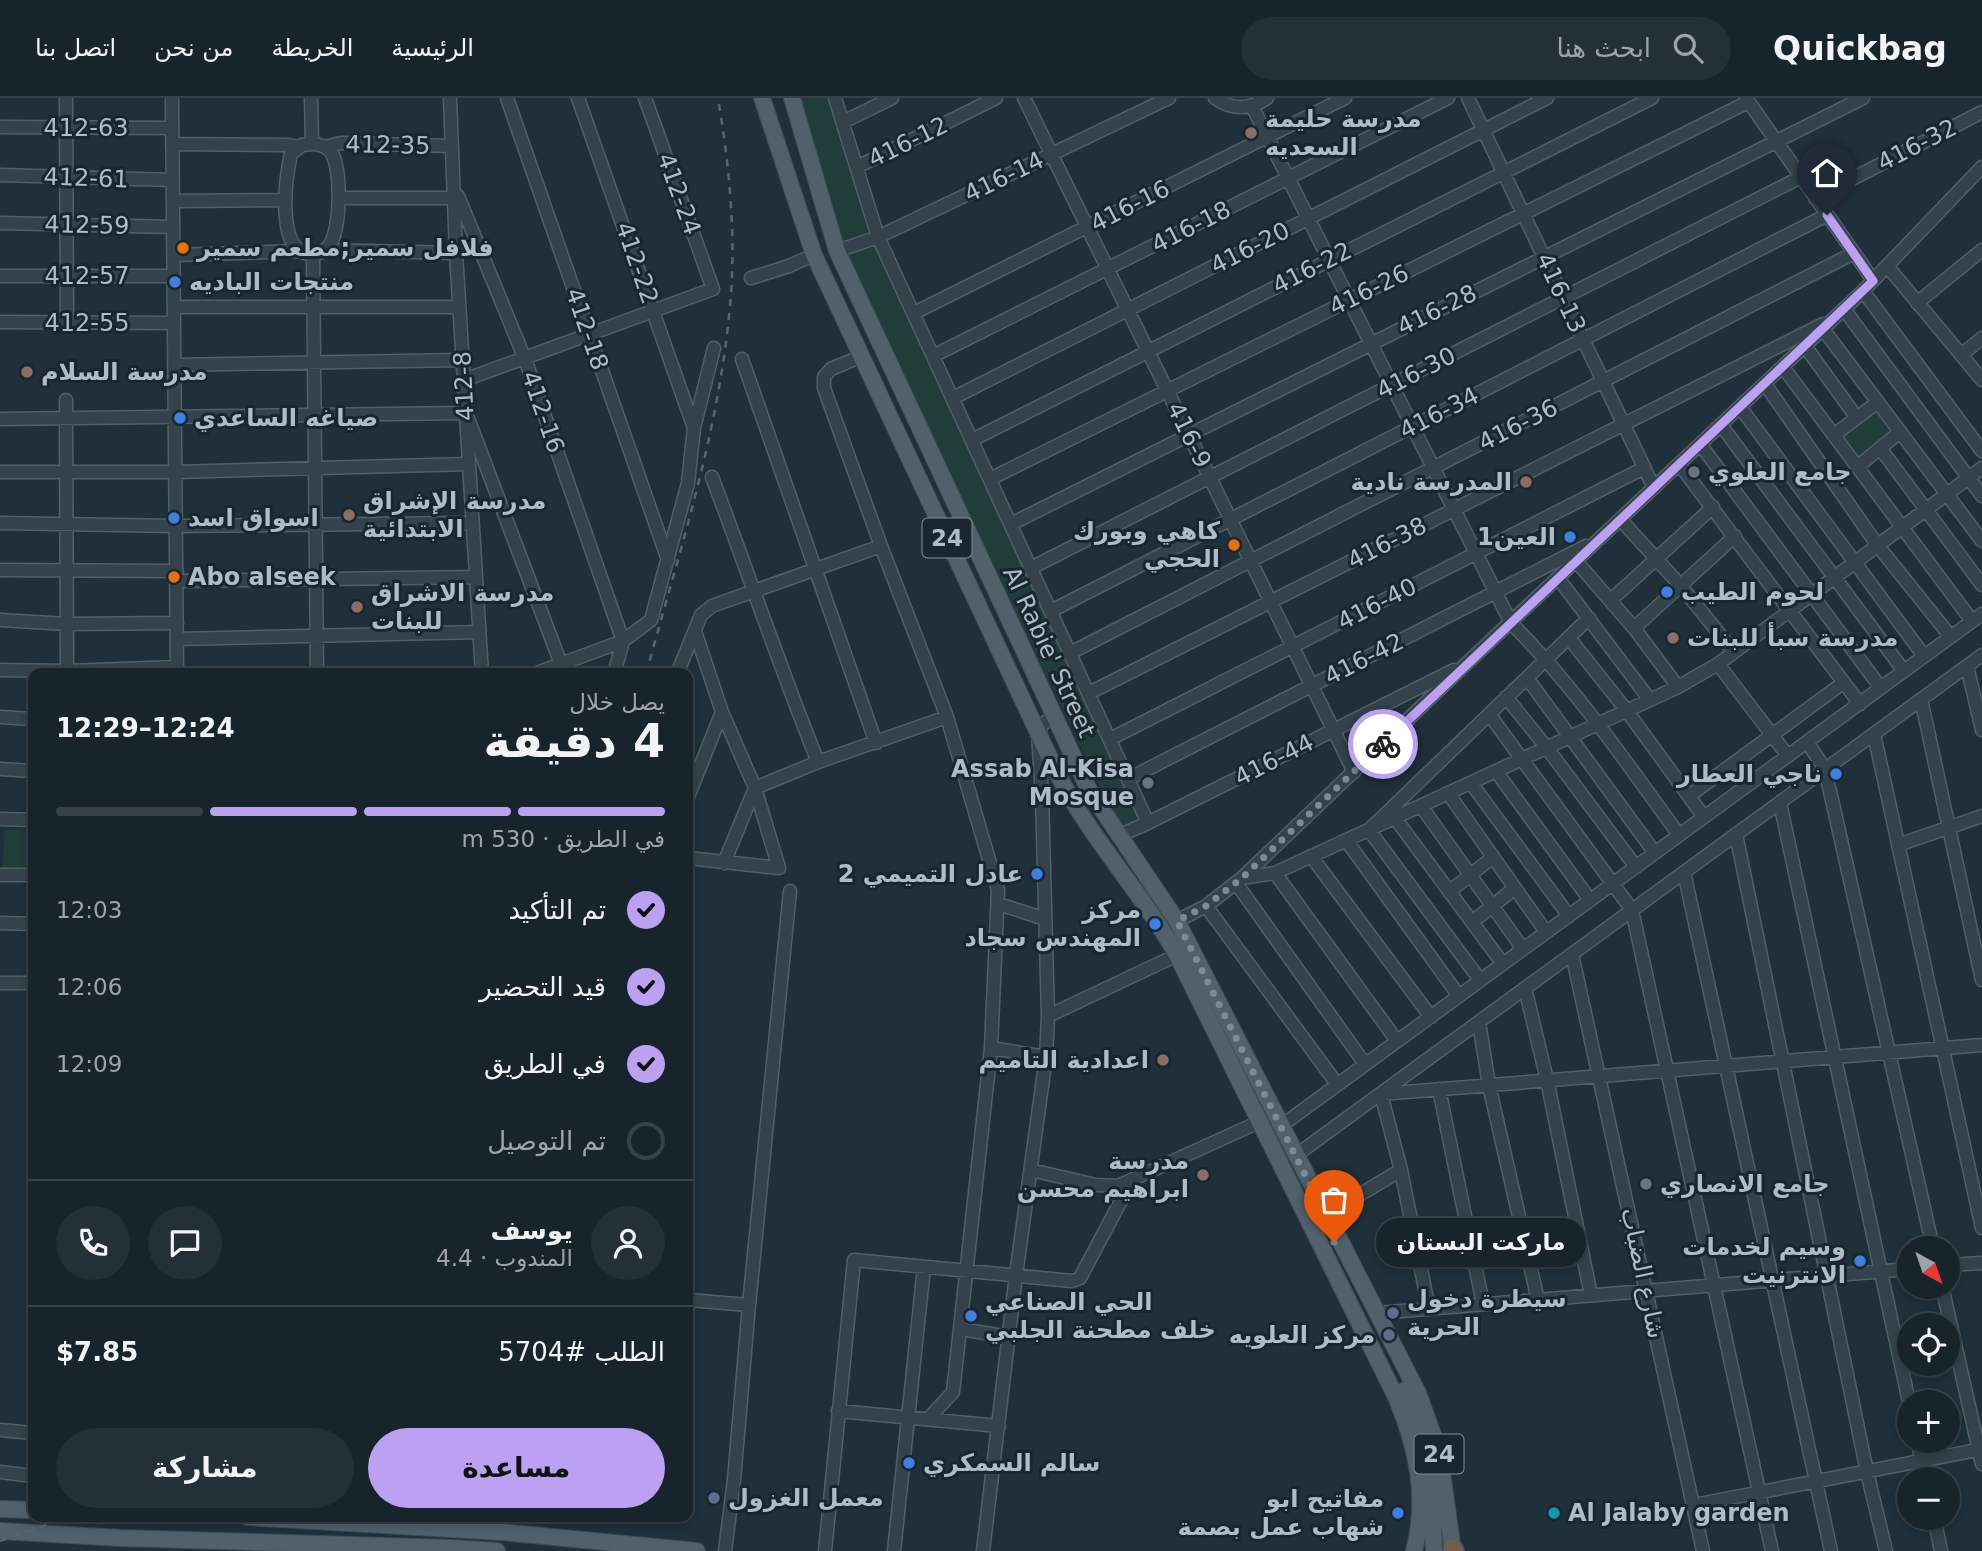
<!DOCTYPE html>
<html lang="ar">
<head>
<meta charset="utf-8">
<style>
  :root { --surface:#17242c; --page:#243038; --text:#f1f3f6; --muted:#9ea4a9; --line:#364148; --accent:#bca0f2 }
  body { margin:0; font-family:"DejaVu Sans",Cairo,sans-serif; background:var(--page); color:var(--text); direction:rtl; height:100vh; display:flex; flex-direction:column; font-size:26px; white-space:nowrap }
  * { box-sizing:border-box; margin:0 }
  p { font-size:23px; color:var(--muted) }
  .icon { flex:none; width:38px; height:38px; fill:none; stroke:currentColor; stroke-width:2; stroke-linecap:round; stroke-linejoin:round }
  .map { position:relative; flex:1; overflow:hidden; direction:ltr }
  .panel { position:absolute; left:28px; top:570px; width:665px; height:854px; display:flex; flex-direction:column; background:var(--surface); border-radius:14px; box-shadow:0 4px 10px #0003,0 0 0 2px var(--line); direction:rtl }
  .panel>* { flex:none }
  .needle { width:46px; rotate:140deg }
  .tools { position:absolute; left:1897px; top:1138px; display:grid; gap:14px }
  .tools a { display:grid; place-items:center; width:63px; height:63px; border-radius:50%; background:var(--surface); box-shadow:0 4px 10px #0003,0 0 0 2px var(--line); font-size:35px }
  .pin { position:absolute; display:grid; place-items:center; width:60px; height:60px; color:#fff; margin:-72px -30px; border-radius:50% 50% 50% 0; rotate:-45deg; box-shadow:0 0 7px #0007 }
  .pin .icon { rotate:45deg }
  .courier { position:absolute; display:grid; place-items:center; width:70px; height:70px; margin:-35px; border:5px solid #bca0f2; border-radius:50%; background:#fff; color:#222; box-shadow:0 2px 9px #0007 }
  .bubble { position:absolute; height:49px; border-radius:24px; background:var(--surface); box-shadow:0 4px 10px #0003,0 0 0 2px var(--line); font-size:23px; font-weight:700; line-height:49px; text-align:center; direction:rtl }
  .overview em { font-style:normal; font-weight:700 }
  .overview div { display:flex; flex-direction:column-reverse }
  .overview { display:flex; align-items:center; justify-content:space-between; height:119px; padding:0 28px }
  h1 { font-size:46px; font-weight:700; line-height:52px }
  .bar { display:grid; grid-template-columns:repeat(4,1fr); gap:10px 7px; align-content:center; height:84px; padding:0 28px }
  .bar i { height:9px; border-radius:5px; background:var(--line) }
  .bar .active { background:var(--accent) }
  .bar p { grid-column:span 4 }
  .line { display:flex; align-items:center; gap:18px; padding:0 28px; border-top:2px solid var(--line) }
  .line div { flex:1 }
  .round { display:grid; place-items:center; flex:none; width:74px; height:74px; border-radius:37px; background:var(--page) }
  ol { padding:0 28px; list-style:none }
  li { display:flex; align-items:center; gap:21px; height:77px }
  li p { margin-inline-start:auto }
  li .icon { padding:7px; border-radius:50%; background:var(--accent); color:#111; stroke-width:4 }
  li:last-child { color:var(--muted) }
  li i { width:38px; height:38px; border:4px solid var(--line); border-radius:50% }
  .button { display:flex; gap:14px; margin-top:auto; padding:14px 28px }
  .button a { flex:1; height:80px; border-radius:42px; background:var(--accent); color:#111; font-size:28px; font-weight:700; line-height:80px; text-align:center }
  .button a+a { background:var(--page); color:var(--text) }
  header { display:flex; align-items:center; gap:42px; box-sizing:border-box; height:98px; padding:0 35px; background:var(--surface); border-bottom:2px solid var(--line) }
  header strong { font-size:33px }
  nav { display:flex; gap:38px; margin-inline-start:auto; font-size:24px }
  .search { width:490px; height:63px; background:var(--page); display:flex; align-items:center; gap:18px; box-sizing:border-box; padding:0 24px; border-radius:38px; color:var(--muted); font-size:26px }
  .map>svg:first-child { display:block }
</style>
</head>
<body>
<header>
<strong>Quickbag</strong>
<div class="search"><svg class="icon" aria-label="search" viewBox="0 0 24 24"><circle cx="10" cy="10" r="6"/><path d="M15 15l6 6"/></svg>ابحث هنا</div>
<nav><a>الرئيسية</a><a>الخريطة</a><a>من نحن</a><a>اتصل بنا</a></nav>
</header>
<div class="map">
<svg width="1982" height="1453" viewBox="0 0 1982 1453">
  <rect width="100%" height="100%" fill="#1f303b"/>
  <path fill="#213c39" d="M 796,0 L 832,0 L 873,134 L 1146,724 L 1121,734 L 841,148 Z
    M 1878,307 L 1897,333 L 1857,366 L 1836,338 Z
    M 5,732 L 33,732 L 33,771 L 2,773 Z"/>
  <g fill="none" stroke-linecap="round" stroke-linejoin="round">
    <g stroke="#506068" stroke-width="15">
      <path id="minor" d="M 66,0 L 67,225
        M 172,0 L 177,576
        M 311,0 L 312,46
        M 450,0 L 456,155 L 482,576
        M 507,0 L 668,462
        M 578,0 L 694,330
        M 835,0 L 878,139 L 1148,725
        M 1024,0 L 1354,674
        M 1215,0 C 1231,12 1250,12 1267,0
        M 1468,0 L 1654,390
        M 1746,0 L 1873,182
        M 1252,8 L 1511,525 C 1575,589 1626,664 1679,737
        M 843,24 L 892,0
        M 0,29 L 172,30
        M 172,46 L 288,47 L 298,49
        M 312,46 C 318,46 326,48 331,54 C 342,70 341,132 329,148 C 325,154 318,157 310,156 C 275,154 286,78 291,56 L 302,47 Z
        M 325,49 L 341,45 L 451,48
        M 857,69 L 996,0
        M 0,77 L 173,82
        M 458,98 L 525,261 L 623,543 L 614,576
        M 339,100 L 455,100
        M 1815,100 L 1982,14
        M 173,103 L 285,102
        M 0,125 L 173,129
        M 324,152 L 456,155
        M 837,153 L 878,139 L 1169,0
        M 313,156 L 317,576
        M 174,157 L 300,153
        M 1888,169 L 1982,282
        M 0,178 L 174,178
        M 751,180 L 789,168 L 814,157
        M 1863,193 L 1982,353
        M 1917,205 L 1982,152
        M 174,209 L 459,209
        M 1844,211 L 1982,398
        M 914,215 L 1345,0
        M 0,224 L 174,225
        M 1823,231 L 1982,443
        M 1805,248 L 1857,320
        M 1961,257 L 1982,240
        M 862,258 L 831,271 L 824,279 L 824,290 L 881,448 L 947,619 L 998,792 L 991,950 L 953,1294 L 928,1321
        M 933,258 L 1448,0
        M 742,261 L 876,645
        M 175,267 L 462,262
        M 1783,269 L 1972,523
        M 464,282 L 713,191 L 645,0
        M 1765,286 L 1878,448 L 1951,539
        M 953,300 L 1547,0
        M 66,302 L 67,576
        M 1740,309 L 1924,558
        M 0,321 L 466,315 L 561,566 L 558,576
        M 1721,327 L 1904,573
        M 1834,337 L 1878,304
        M 972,342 L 1652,0
        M 1700,346 L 1881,590
        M 1880,350 L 1982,487
        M 1679,366 L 1860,606
        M 1857,369 L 1900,334
        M 0,374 L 176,374 L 469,366
        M 712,379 C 748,474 780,570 818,664
        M 990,381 L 1748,4
        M 1620,421 L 1681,488 L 1734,554
        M 0,425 L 176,428 L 472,425
        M 1011,426 L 1863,0
        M 1576,463 L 1634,530 L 1678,589
        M 1031,470 L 1801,79
        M 0,472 L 177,473
        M 1558,480 L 1650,602
        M 177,483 L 476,479
        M 1611,502 L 1713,409
        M 1051,513 L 1827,117
        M 0,522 L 67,526 L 177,525
        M 1634,530 L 1735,438
        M 1569,540 L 1627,613 L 1704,719
        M 177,541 L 479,534
        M 1070,555 L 1854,155
        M 1718,566 L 1788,658
        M 1967,568 L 1982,632
        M 0,572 L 67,573 L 177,569
        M 534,576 L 623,543 L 651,522 L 688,385 L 694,330 L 714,250
        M 677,576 L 701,517 L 712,508 L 881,448
        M 1527,580 L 1655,755
        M 1089,595 L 1823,226
        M 1506,599 L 1547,650 L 1636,769
        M 1921,601 L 1982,882
        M 1489,616 L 1632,812 L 1772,1453
        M 0,619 L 33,621
        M 1874,636 L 1982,1130
        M 1110,641 L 1644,370
        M 1807,644 L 1825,671 L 1933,1150
        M 0,671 L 33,673
        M 1496,673 L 1590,802
        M 1128,681 L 1586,448
        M 1471,685 L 1569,818
        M 1448,695 L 1546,834
        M 1689,698 L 1843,585
        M 688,699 L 722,614
        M 1780,705 L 1909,1304
        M 1421,708 L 1523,851
        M 1395,720 L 1503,866
        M 0,721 L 33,722
        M 1736,736 L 1867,1374 L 1886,1453
        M 1118,738 L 1148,725 L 1454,572
        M 1346,742 L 1459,898
        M 1898,747 L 1982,718
        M 1311,758 L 1431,919
        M 688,760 L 779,770 L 755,690 L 722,614 L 695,533
        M 724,765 L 755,690 L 818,664 L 947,619
        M 1684,774 L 1831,1453
        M 1275,775 L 1397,943
        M 0,777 L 33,777
        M 1242,780 L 1275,775 L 1678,589 L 1718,566 L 1982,370
        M 1236,785 L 1365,966
        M 1449,794 L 1493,759
        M 999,806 L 1045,821
        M 1206,808 L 1337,986
        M 1177,823 L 1206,808 L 1242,780 L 1466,566 L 1863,193 L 1982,69
        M 1472,824 L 1515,790
        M 0,825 L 33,826
        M 1572,856 L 1703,1453
        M 1480,882 L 1369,732 L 1589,520
        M 0,885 L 33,885
        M 1525,890 L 1547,982 L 1591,1197
        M 1048,918 L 1177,857
        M 1479,924 L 1489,987 L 1538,1202
        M 991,950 L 1046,959
        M 1439,991 L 1483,1206
        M 1281,1028 L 1982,516
        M 1295,1058 L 1982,557
        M 1031,1072 L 1096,1087 L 1118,1088 L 1259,1024
        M 1326,1117 L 1401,1072
        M 1948,1167 L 1982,1165
        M 1942,1188 L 1982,1366
        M 688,1202 L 749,1207
        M 1429,1211 L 1401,1072 L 1381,996 L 1982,947
        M 1378,1215 L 1909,1171
        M 961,1231 L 1009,1239
        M 838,1313 L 999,1328
        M 0,1332 L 33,1335
        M 1917,1342 L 1926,1381
        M 0,1374 L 33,1378
        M 1694,1407 L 1982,1351
        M 484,1419 L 494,1434
        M 1934,1419 L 1941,1453
        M 725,1453 L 734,1382 L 749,1207 L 790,793
        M 825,1453 L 854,1162 L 1072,1183 L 1080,1180 L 1123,1099 L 1127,1085
        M 894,1453 L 924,1169
        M 983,1453 L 1016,1177 L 1046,959 L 1048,918 L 1042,698 L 1038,636 L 1043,626 L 1055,618"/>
    </g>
    <g stroke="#3c4b54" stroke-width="18">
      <path id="major" d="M 762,0 L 814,157 L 1056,673 C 1089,739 1141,793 1177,857 L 1397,1301 C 1417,1350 1428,1400 1414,1453
        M 792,0 L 837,153 L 1089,692 L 1177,823 L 1418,1295 L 1439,1353 L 1453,1453
        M 1405,1292 C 1432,1350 1432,1391 1434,1453
        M 0,1411 L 33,1412
        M 247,1419 L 502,1434 L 697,1453
        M 0,1433 L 121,1440 L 451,1450 L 497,1453"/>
    </g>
    <g stroke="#3d4c55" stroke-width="22">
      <path id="highway" d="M 1453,1451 L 1454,1453"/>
    </g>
    <use href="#minor" stroke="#33424b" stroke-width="12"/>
    <use href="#major" stroke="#50616b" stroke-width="16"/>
    <use href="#highway" stroke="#725d4f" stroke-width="19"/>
    <path stroke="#546772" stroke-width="2.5" stroke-dasharray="7 7" stroke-linecap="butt" d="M 646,576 C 678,458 717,340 729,218 C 737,145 730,71 718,0
      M 0,1443 L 69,1419"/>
  </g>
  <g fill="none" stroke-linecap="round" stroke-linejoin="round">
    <path stroke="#7b8c96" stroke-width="7" stroke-dasharray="0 12.6" d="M 1334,1144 L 1332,1130 L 1177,823 L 1206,808 L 1242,780 L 1383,646"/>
    <path stroke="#bca0f2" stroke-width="9" d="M 1383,646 L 1873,183 L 1827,117"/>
  </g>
  <g fill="#8d6e63" stroke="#18262f" stroke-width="2.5">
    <circle cx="1251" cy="35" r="7"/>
    <circle cx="27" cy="274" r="7"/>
    <circle cx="1526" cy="384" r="7"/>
    <circle cx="349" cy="417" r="7"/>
    <circle cx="357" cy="509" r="7"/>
    <circle cx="1673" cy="540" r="7"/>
    <circle cx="1163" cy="962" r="7"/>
    <circle cx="1203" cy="1077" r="7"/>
  </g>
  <g fill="#e8710a" stroke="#18262f" stroke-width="2.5">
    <circle cx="183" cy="150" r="7"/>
    <circle cx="1234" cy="447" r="7"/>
    <circle cx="174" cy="479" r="7"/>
  </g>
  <g fill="#3f7fe0" stroke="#18262f" stroke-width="2.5">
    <circle cx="175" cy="184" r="7"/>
    <circle cx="180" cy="320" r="7"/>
    <circle cx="174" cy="420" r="7"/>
    <circle cx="1570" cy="439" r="7"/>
    <circle cx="1667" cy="494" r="7"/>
    <circle cx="1836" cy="676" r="7"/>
    <circle cx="1037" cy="776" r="7"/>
    <circle cx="1155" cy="826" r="7"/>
    <circle cx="1860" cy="1163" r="7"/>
    <circle cx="971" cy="1218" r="7"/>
    <circle cx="909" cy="1365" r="7"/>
    <circle cx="1398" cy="1415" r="7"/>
  </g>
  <g fill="#6b7280" stroke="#18262f" stroke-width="2.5">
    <circle cx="1694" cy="374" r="7"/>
    <circle cx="1148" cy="685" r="7"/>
    <circle cx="1646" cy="1086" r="7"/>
  </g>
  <g fill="#5c6f8a" stroke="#18262f" stroke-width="2.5">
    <circle cx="1393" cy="1215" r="7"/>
    <circle cx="1389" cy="1237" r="7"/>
    <circle cx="714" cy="1400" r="7"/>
  </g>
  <circle fill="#0f9aa8" stroke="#18262f" stroke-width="2.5" cx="1554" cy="1415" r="7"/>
  <g text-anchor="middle" stroke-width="6" stroke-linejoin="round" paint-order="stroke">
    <g fill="#18262f" stroke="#809099" stroke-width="2">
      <rect x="922.5" y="420.5" width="49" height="39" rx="5"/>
      <rect x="1414.5" y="1336.5" width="49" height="39" rx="5"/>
    </g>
    <g font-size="23" font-weight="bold" fill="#adbdc7">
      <text x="947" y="448">24</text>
      <text x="1439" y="1364">24</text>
    </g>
    <g font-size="24" font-weight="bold" fill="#adbdc7" stroke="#18262f" text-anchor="start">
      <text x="1265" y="29">مدرسة حليمة<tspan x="1265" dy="28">السعديه</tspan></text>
      <text x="197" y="158">فلافل سمير;مطعم سمير</text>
      <text x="189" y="192">منتجات الباديه</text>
      <text x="41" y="282">مدرسة السلام</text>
      <text x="194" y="328">صياغه الساعدي</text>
      <text x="1708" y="382">جامع العلوي</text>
      <text x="1512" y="392" text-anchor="end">المدرسة نادية</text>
      <text x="363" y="411">مدرسة الإشراق<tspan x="363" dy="28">الابتدائية</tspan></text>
      <text x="188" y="428">اسواق اسد</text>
      <text x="1220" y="441" text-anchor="end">كاهي وبورك<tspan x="1220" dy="28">الحجي</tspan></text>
      <text x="1556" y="447" text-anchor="end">العين1</text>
      <text x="188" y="487">Abo alseek</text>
      <text x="1681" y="502">لحوم الطيب</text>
      <text x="371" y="503">مدرسة الاشراق<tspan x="371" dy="28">للبنات</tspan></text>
      <text x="1687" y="548">مدرسة سبأ للبنات</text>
      <text x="1134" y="679" text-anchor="end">Assab Al-Kisa<tspan x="1134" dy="28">Mosque</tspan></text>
      <text x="1822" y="684" text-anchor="end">ناجي العطار</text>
      <text x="1023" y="784" text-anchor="end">عادل التميمي 2</text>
      <text x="1141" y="820" text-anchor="end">مركز<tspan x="1141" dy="28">المهندس سجاد</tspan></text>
      <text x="1149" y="970" text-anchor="end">اعدادية التاميم</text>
      <text x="1189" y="1071" text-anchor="end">مدرسة<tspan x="1189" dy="28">ابراهيم محسن</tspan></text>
      <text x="1660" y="1094">جامع الانصاري</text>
      <text x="1846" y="1157" text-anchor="end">وسيم لخدمات<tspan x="1846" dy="28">الانترنيت</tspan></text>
      <text x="1407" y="1209">سيطرة دخول<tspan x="1407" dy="28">الحرية</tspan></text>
      <text x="985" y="1212">الحي الصناعي<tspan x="985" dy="28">خلف مطحنة الجلبي</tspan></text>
      <text x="1375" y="1245" text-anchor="end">مركز العلويه</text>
      <text x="923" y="1373">سالم السمكري</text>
      <text x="728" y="1408">معمل الغزول</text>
      <text x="1384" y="1409" text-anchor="end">مفاتيح ابو<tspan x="1384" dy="28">شهاب عمل بصمة</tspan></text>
      <text x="1568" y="1423">Al Jalaby garden</text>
    </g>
    <g font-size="24" fill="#adbdc7" stroke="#18262f">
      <text x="86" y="38">412-63</text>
      <text transform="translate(908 44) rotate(-26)" y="8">416-12</text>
      <text transform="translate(388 47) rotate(1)" y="8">412-35</text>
      <text transform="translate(1917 47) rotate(-27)" y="8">416-32</text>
      <text transform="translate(1004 79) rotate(-26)" y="8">416-14</text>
      <text transform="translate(86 80) rotate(2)" y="8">412-61</text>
      <text transform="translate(679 96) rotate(70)" y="8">412-24</text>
      <text transform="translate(1130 108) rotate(-27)" y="8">416-16</text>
      <text transform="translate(87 127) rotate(1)" y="8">412-59</text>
      <text transform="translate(1191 129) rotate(-27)" y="8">416-18</text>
      <text transform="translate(1250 150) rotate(-27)" y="8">416-20</text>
      <text transform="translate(637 165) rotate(71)" y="8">412-22</text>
      <text transform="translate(1312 170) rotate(-27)" y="8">416-22</text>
      <text x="87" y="186">412-57</text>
      <text transform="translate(1369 192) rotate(-26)" y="8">416-26</text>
      <text transform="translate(1561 195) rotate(65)" y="8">416-13</text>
      <text transform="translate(1437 212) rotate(-26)" y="8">416-28</text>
      <text x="87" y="233">412-55</text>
      <text transform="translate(587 231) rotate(71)" y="8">412-18</text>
      <text transform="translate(1416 275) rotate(-27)" y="8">416-30</text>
      <text transform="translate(464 288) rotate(-93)" y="8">412-8</text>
      <text transform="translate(543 314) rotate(71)" y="8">412-16</text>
      <text transform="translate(1439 315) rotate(-27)" y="8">416-34</text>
      <text transform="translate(1518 327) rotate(-27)" y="8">416-36</text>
      <text transform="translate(1189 337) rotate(64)" y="8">416-9</text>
      <text transform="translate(1387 445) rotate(-27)" y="8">416-38</text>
      <text transform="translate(1377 506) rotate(-27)" y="8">416-40</text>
      <text transform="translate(1049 554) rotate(65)" y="8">Al Rabie' Street</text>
      <text transform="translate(1364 561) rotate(-27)" y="8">416-42</text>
      <text transform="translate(1274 662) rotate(-27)" y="8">416-44</text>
      <text transform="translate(1643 1175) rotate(78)" y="8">شارع الضباب</text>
    </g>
  </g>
</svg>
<div class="tools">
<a><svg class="needle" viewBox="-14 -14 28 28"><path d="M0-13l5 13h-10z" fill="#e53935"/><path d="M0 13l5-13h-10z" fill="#9ea4a9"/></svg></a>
<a><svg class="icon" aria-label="locate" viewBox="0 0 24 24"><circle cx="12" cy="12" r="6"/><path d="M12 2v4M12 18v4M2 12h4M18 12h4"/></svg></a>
<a>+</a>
<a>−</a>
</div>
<div class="pin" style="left:1334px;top:1144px;background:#ea580c"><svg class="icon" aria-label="bag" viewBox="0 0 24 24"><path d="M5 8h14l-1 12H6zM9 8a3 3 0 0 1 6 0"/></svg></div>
<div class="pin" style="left:1827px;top:117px;background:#1f2937"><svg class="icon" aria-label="home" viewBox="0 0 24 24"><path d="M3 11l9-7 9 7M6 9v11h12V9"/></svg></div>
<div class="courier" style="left:1383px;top:646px"><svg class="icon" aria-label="bike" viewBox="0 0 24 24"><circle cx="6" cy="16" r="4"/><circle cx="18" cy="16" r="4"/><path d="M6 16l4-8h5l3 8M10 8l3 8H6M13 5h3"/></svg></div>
<div class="bubble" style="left:1376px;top:1120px;width:210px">ماركت البستان</div>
<section class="panel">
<div class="overview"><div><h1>4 دقيقة</h1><p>يصل خلال</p></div><em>12:24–12:29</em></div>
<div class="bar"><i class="active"></i><i class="active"></i><i class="active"></i><i></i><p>في الطريق · 530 m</p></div>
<ol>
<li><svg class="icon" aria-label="check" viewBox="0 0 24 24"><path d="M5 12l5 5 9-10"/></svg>تم التأكيد<p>12:03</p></li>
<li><svg class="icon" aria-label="check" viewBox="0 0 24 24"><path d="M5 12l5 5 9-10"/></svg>قيد التحضير<p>12:06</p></li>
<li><svg class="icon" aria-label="check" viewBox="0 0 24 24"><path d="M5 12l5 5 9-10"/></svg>في الطريق<p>12:09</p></li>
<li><i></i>تم التوصيل</li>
</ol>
<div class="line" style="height:126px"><a class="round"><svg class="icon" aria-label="person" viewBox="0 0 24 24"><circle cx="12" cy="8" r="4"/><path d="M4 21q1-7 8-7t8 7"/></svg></a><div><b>يوسف</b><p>المندوب · 4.4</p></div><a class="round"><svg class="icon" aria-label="chat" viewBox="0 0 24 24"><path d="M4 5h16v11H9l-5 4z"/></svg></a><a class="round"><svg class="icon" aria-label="phone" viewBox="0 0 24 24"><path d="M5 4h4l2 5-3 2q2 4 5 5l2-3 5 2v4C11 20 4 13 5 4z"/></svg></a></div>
<div class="line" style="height:91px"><div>الطلب #5704</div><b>$7.85</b></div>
<div class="button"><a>مساعدة</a><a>مشاركة</a></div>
</section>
</div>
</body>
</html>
